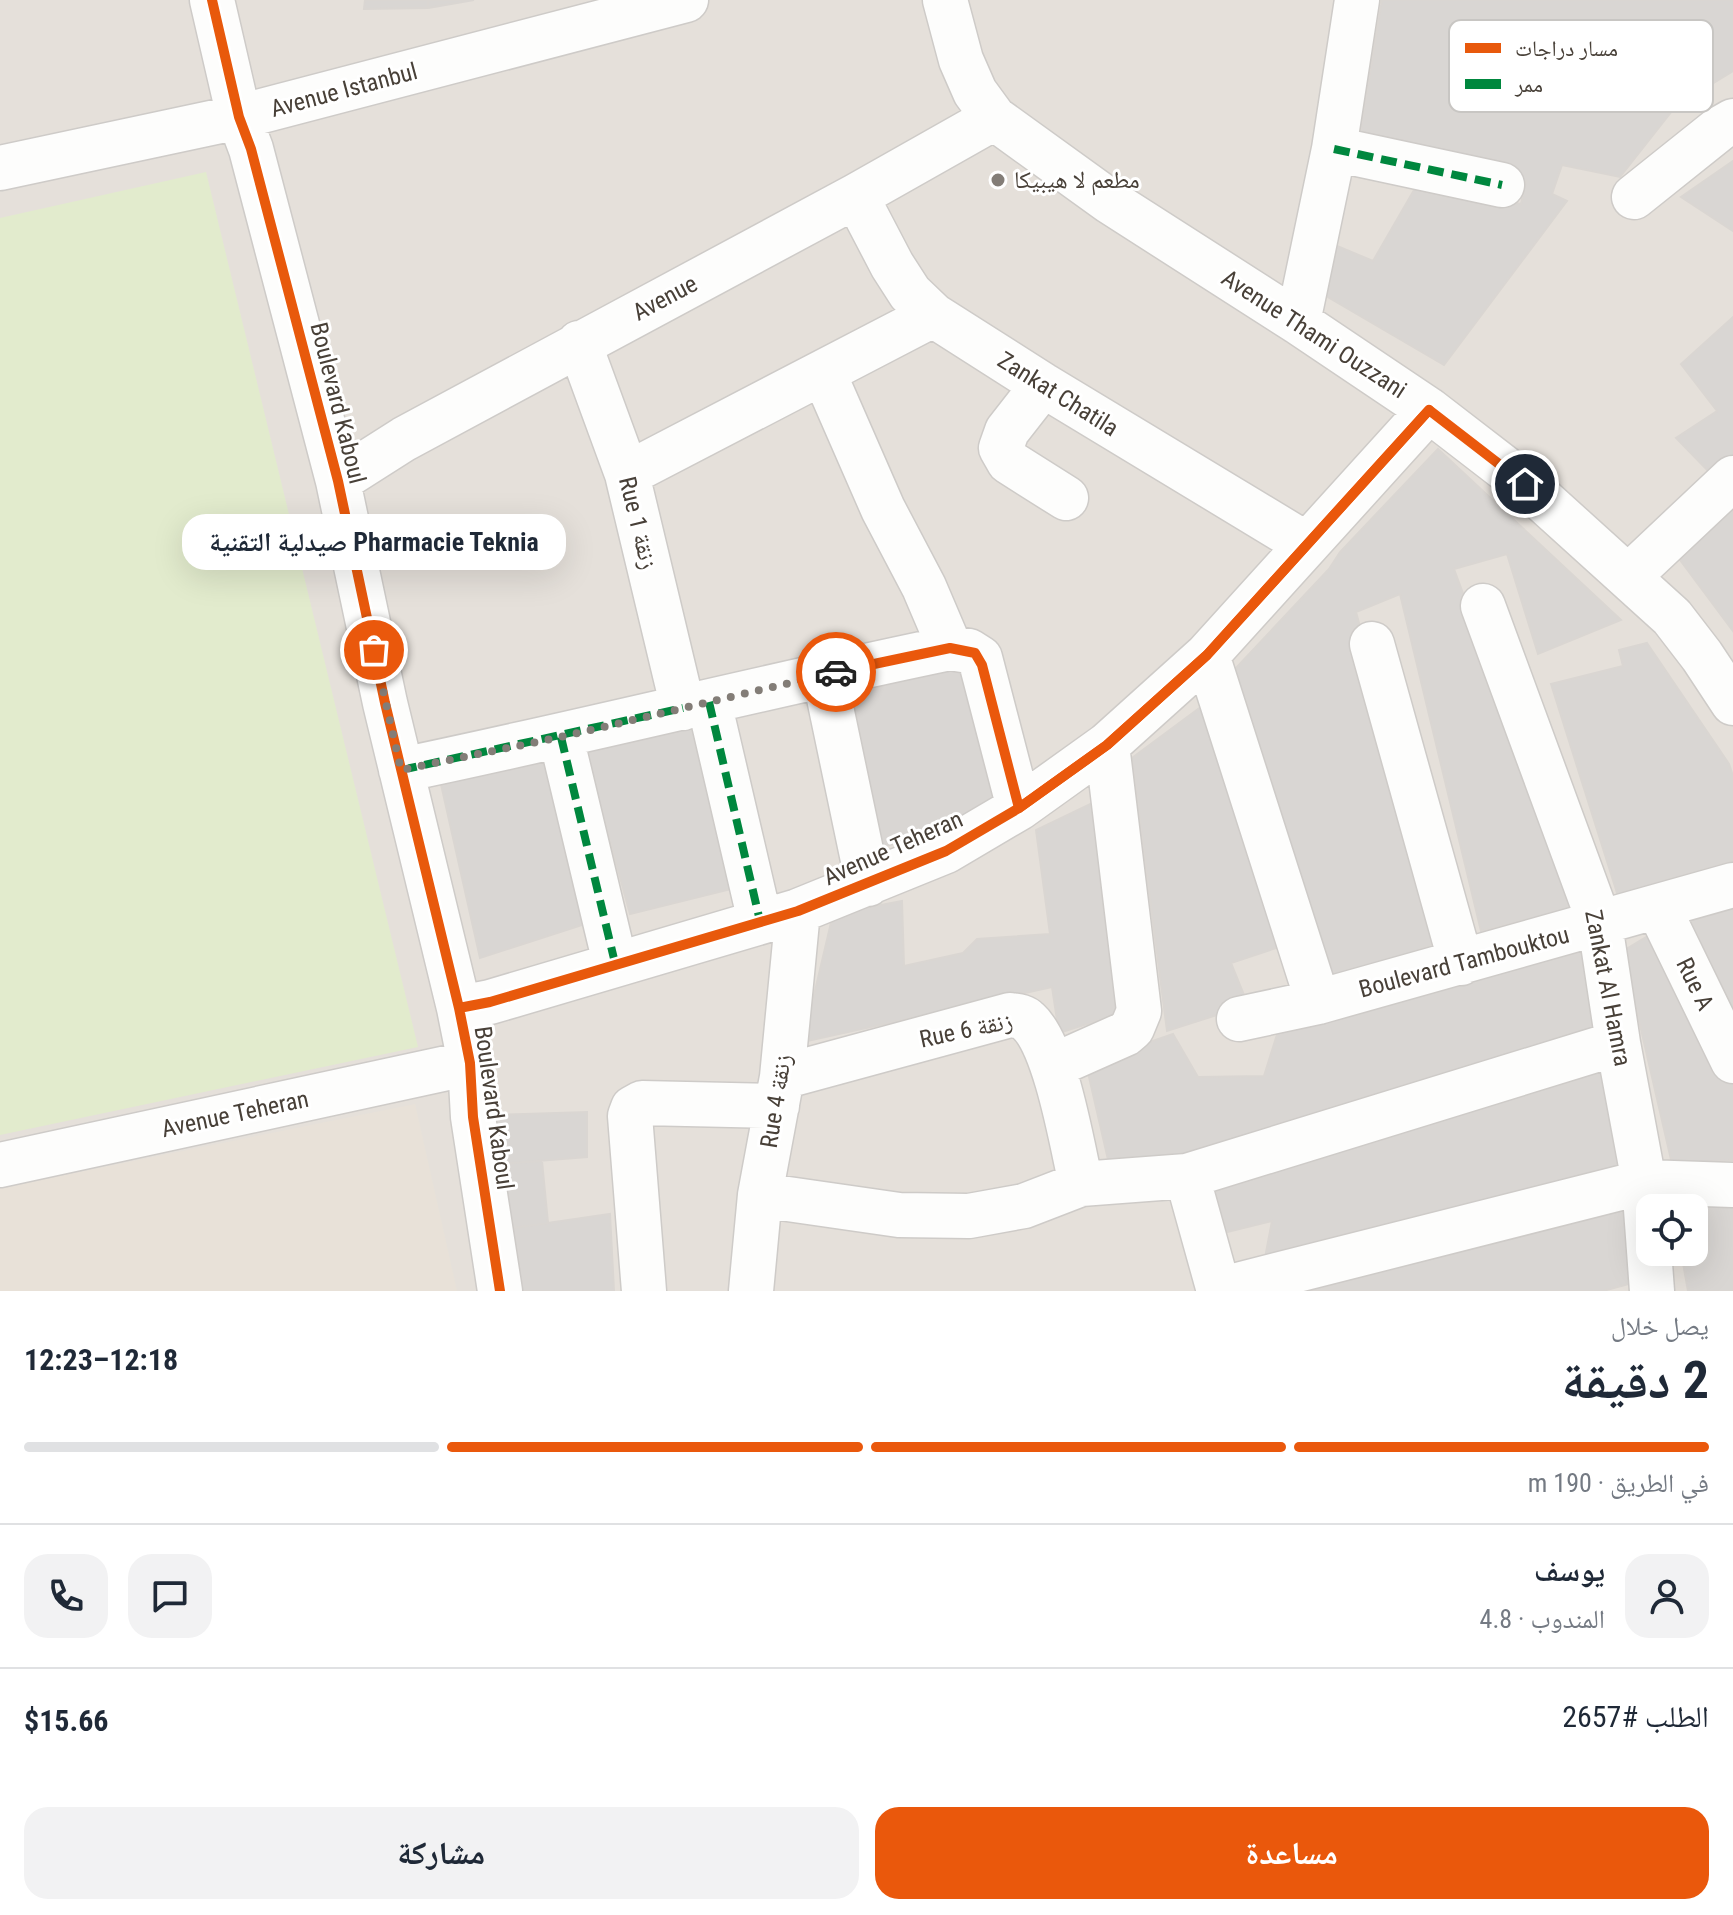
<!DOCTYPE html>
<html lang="ar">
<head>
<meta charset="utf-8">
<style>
  :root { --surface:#fff; --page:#f2f2f3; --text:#1f2937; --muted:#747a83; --line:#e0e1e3; --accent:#ea580c }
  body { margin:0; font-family:"Roboto Condensed","Noto Naskh Arabic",sans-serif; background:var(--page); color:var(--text); direction:rtl; height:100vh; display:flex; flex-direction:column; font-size:30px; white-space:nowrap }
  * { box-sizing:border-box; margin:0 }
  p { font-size:26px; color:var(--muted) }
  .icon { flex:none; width:44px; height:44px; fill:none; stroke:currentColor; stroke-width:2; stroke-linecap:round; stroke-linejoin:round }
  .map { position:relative; height:1291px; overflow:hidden; direction:ltr }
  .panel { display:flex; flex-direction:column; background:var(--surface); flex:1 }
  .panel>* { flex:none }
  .controls { position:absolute; left:1636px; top:1194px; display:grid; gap:16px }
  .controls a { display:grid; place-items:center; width:72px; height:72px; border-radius:16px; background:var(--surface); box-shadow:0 8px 32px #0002; font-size:40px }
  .pin { position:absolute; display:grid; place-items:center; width:68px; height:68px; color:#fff; margin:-34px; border:4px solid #fff; border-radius:50%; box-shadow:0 2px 8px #0007 }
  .courier { position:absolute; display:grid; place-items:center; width:80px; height:80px; margin:-40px; border:6px solid #ea580c; border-radius:50%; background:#fff; color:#222; box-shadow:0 2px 10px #0007 }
  .bubble { position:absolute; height:56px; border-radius:24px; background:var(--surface); box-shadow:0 8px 32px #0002; font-size:26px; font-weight:700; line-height:56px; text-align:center; direction:rtl }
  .head em { font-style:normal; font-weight:700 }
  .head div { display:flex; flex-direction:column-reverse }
  .head { display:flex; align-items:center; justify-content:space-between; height:136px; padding:0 24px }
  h1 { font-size:52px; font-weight:700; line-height:60px }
  .bar { display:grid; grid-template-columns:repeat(4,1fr); gap:12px 8px; align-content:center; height:96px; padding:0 24px }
  .bar i { height:10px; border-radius:6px; background:var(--line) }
  .bar .current { background:var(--accent) }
  .bar p { grid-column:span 4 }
  .line { display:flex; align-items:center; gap:20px; padding:0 24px; border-top:2px solid var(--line) }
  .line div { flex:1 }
  .round { display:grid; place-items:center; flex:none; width:84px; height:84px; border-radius:24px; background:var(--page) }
  .action { display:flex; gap:16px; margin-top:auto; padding:16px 24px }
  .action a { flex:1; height:92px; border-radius:24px; background:var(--accent); color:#fff; font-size:32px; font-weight:700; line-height:92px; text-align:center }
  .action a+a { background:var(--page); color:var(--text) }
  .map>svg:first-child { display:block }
</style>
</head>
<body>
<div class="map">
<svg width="1733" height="1291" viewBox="0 0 1733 1291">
  <rect width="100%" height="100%" fill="#f1efec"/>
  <path fill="#e5e0da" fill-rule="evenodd" d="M 0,0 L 1733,0 L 1733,1291 L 0,1291 ZM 1650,1208 L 1694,1208 L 1694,1252 L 1650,1252 Z"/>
  <path fill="#e8e1d8" d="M 415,1104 L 457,1291 L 0,1291 L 0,1188 Z"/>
  <path fill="#e2ebcd" d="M 206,172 L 418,1047 L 0,1135 L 0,218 Z"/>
  <path fill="#d9d6d3" stroke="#dad6d2" stroke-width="2" d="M 365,0 L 428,0 L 428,8 L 364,9 Z
    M 428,0 L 474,0 L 428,8 Z
    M 1382,0 L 1733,0 L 1733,71 L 1676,106 L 1620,177 L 1562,165 L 1552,194 L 1567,201 L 1444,365 L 1316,290 L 1335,245 L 1373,261 L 1418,183 L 1521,204 L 1526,181 L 1359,140 Z
    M 1733,161 L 1733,231 L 1681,197 Z
    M 1733,317 L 1733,465 L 1717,480 L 1676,438 L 1717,411 L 1681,364 Z
    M 1438,449 L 1621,620 L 1538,654 L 1507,554 L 1454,569 L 1579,907 L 1481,931 L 1400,594 L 1356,612 L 1446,940 L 1329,982 L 1235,669 L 1329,569 L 1340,552 Z
    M 1733,507 L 1733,631 L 1677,556 Z
    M 1647,643 L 1729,764 L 1733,776 L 1733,861 L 1618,896 L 1551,684 L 1623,666 L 1619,650 Z
    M 974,654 L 1007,795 L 966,828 L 880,847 L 836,703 Z
    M 1209,701 L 1282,946 L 1231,963 L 1248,1005 L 1167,1031 L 1132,758 Z
    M 704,719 L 743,886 L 630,914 L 585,749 Z
    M 546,747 L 591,922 L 480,958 L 438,771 Z
    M 1109,795 L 1128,1011 L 1059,1033 L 1052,987 L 803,1042 L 833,914 L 902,901 L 904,966 L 963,953 L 977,939 L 1050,934 L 1036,830 Z
    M 1733,904 L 1733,1024 L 1682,921 Z
    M 1653,933 L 1733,1083 L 1733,1160 L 1672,1164 L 1623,951 Z
    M 1593,942 L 1605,1030 L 1177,1160 L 1109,1164 L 1086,1064 L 1173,1034 L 1198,1077 L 1264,1076 L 1279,1028 Z
    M 1608,1055 L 1625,1171 L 1264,1263 L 1272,1221 L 1211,1236 L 1200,1185 Z
    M 587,1112 L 587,1157 L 497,1164 L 490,1115 Z
    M 542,1161 L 548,1223 L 507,1229 L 497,1164 Z
    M 1630,1197 L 1636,1282 L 1603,1291 L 1264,1291 Z
    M 1733,1201 L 1733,1291 L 1688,1291 L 1681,1252 L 1694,1252 L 1694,1208 L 1672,1208 L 1671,1203 Z
    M 610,1214 L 614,1291 L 508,1291 L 507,1229 Z"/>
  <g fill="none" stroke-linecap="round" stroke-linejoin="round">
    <g stroke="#cecbc8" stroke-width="47">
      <path id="minor" d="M 212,0 L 239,117 L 251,149 L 338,481 L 385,703 L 459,1008 L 470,1063 L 473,1117 L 500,1291
        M 945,0 L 961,60 L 975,92 L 994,118 L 1109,201 L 1298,322 L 1429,410 L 1525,484 L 1672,617 L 1702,656 L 1733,703
        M 1334,149 L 1502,185
        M 0,168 L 239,117 L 686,0
        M 856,196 L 892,265 L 910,293 L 933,315 L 1043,385 L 1306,544
        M 1634,197 L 1719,129 L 1733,121
        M 1298,322 L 1334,149 L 1357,0
        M 579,343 L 627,474 L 683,708
        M 824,374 L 883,509 L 924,587 L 950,648
        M 1043,385 L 1007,431 L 1001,448 L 1009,462 L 1066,498
        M 627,474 L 933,315
        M 338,481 L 404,439 L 856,196 L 994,118
        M 1629,576 L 1733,478
        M 1483,606 L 1600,924 L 1618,1043 L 1644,1182 L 1652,1291
        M 1372,644 L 1461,963
        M 1207,655 L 1318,1002
        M 824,674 L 868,884
        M 709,702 L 760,921
        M 561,737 L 615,963
        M 401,770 C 584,732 766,686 950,648 L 969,651 L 980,658 L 1019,808
        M 1658,907 L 1733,1061
        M 459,1008 L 490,1002 L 798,911 L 946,851 L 1019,808 L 1107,745 L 1207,655 L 1429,410
        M 1239,1019 L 1318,1002 L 1733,885
        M 1053,1066 L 1125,1034 L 1132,1028 L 1139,1011 L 1107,745
        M 782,1077 L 1010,1015 C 1017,1016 1023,1016 1028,1021 C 1056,1046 1072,1145 1081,1184
        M 0,1165 L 470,1063
        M 1187,1176 L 1219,1291
        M 760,1195 L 899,1215 L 969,1216 L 1024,1206 L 1081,1184 L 1187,1176 L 1618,1043
        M 1218,1290 L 1644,1182 L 1733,1185
        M 644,1291 L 630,1116 L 633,1108 L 642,1103 L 777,1106
        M 751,1291 L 760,1195 L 782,1077 L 798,911"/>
    </g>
    <use href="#minor" stroke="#fdfdfc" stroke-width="44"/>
    <path stroke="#00873e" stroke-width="8" stroke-dasharray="16 8" stroke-linecap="butt" d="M 1334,149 L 1502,185
      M 709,702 L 760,921
      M 561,737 L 615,963
      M 401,770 L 683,708"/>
    <g stroke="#fff" stroke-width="15">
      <path id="cycleway" d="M 212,0 L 239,117 L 251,149 L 338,481 L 385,703 L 459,1008 L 470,1063 L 473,1117 L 500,1291
        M 459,1008 L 490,1002 L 798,911 L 946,851 L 1019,808 L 1107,745 L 1207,655 L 1429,410"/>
    </g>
    <use href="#cycleway" stroke="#e8590c" stroke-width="10"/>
  </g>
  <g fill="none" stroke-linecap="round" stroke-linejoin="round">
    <path stroke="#837d77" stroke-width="8" stroke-dasharray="0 14.4" d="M 374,650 L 401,770 L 561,737 L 836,672"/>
    <path stroke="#ea580c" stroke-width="10" d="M 836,672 L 950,648 L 975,653 L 982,665 L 1019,808 L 1107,745 L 1207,655 L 1429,410 L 1525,484"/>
  </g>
  <circle fill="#837d77" stroke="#fff" stroke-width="3" cx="998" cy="180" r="8"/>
  <g text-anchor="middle" stroke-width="6" stroke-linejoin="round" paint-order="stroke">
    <g font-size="24" fill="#484038" stroke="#fff">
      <text transform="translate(344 90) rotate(-15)" y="8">Avenue Istanbul</text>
      <text transform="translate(665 298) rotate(-28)" y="8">Avenue</text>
      <text transform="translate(1314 334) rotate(33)" y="8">Avenue Thami Ouzzani</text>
      <text transform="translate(1058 394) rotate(32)" y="8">Zankat Chatila</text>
      <text transform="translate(338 403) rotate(76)" y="8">Boulevard Kaboul</text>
      <text transform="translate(638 523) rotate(76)" y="8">Rue 1 زنقة</text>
      <text transform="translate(893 848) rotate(-24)" y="8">Avenue Teheran</text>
      <text transform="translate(1464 962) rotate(-15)" y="8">Boulevard Tambouktou</text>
      <text transform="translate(1695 984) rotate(64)" y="8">Rue A</text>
      <text transform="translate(1608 988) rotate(79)" y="8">Zankat Al Hamra</text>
      <text transform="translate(966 1030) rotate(-12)" y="8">Rue 6 زنقة</text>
      <text transform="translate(776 1101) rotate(-81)" y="8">Rue 4 زنقة</text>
      <text transform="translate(494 1108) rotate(82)" y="8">Boulevard Kaboul</text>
      <text transform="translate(235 1114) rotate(-12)" y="8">Avenue Teheran</text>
    </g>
    <g font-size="24" fill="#484038" stroke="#fff" text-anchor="start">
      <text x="1014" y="188">مطعم لا هيبيكا</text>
    </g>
  </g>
  <rect x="1449" y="20" width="264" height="92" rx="12" fill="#fff" stroke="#c8c6c3" stroke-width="2"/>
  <rect x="1465" y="43" width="36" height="10" fill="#e8590c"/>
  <rect x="1465" y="79" width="36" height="10" fill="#00873e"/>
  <g font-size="22" fill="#484038">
    <text x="1515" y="56">مسار دراجات</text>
    <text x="1515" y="92">ممر</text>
  </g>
</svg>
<div class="controls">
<a><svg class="icon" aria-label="locate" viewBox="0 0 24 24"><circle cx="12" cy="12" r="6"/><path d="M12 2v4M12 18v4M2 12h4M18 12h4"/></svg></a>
</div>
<div class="pin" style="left:374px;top:650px;background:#ea580c"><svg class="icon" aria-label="bag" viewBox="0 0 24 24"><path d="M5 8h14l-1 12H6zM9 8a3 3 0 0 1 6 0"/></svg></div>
<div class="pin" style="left:1525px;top:484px;background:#1f2937"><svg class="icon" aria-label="home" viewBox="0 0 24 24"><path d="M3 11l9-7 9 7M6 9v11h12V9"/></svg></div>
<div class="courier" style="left:836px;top:672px"><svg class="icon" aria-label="car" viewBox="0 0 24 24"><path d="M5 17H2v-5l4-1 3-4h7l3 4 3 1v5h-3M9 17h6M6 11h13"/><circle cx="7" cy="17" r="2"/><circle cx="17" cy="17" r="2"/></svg></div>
<div class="bubble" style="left:182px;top:514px;width:384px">Pharmacie Teknia صيدلية التقنية</div>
</div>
<section class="panel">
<div class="head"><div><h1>2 دقيقة</h1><p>يصل خلال</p></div><em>12:18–12:23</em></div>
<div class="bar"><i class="current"></i><i class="current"></i><i class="current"></i><i></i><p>في الطريق · 190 m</p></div>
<div class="line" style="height:144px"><a class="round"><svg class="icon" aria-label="person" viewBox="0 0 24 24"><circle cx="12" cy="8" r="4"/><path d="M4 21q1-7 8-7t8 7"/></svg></a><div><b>يوسف</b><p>المندوب · 4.8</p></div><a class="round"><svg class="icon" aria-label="chat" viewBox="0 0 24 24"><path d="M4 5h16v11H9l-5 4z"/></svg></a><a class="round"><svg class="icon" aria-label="phone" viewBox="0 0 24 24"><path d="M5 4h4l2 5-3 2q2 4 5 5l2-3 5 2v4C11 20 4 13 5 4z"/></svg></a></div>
<div class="line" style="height:104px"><div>الطلب #2657</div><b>$15.66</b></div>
<div class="action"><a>مساعدة</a><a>مشاركة</a></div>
</section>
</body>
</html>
